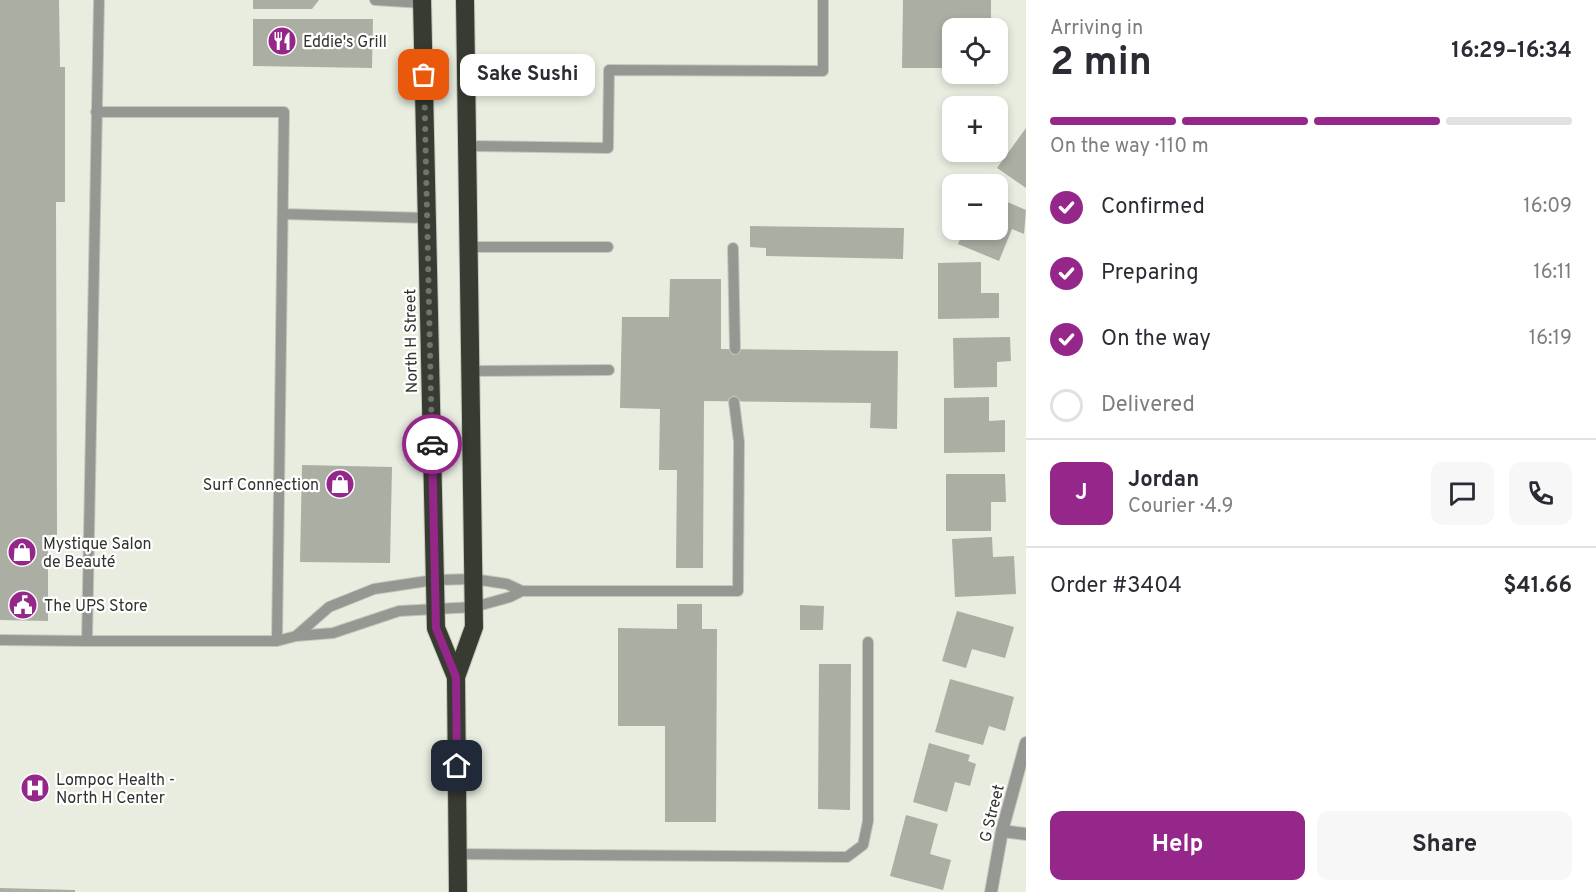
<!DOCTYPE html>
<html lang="en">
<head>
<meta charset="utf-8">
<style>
  :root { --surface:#fff; --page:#f7f7f7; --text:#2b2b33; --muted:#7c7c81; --line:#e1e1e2; --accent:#942789 }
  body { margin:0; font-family:Overpass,sans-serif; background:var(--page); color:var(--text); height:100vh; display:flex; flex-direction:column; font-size:22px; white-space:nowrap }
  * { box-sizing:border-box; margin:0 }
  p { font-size:20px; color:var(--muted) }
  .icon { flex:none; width:33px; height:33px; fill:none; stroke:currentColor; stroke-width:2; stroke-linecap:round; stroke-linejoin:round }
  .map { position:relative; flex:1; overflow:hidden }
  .drawer { display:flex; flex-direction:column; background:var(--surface); width:570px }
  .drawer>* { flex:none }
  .fabs { position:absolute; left:942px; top:18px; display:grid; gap:12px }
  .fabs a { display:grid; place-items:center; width:66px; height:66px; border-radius:12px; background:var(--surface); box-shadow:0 3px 9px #0003; font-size:30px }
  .pin { position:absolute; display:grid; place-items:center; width:51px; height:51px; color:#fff; margin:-26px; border-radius:12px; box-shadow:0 3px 9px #0006 }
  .courier { position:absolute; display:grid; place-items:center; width:60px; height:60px; margin:-30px; border:4px solid #942789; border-radius:50%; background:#fff; color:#222; box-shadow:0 2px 8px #0007 }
  .bubble { position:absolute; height:42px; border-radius:12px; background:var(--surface); box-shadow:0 3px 9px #0003; font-size:20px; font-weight:700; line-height:42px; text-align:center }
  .head em { font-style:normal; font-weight:700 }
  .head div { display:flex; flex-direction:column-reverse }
  .head { display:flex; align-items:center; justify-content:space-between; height:102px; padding:0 24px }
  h1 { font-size:39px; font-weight:700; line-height:45px }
  .bar { display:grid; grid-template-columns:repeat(4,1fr); gap:9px 6px; align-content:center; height:72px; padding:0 24px }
  .bar i { height:8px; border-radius:4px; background:var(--line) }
  .bar .on { background:var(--accent) }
  .bar p { grid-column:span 4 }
  .line { display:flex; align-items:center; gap:15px; padding:0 24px; border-top:2px solid var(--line) }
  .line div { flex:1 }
  .round { display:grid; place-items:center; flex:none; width:63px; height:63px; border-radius:12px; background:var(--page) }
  ol { padding:0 24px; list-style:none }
  li { display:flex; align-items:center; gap:18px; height:66px }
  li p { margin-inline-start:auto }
  li .icon { padding:6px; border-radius:50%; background:var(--accent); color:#fff; stroke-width:4 }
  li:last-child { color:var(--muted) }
  li i { width:33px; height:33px; border:3px solid var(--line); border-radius:50% }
  .button { display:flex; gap:12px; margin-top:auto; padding:12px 24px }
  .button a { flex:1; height:69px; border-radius:12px; background:var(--accent); color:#fff; font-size:24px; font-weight:700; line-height:69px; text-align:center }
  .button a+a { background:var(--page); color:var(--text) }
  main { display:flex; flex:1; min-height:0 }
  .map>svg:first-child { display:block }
</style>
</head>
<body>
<main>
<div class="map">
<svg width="1026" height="892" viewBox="0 0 1026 892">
  <rect width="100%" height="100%" fill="#e9ede0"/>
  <path fill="#aaaea3" d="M 0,0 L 59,0 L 60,67 L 65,67 L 65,202 L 56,202 L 57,535 L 48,535 L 48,621 L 0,620 Z
    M 253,0 L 319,0 L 312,9 L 253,9 Z
    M 903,0 L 991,0 L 991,28 L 952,28 L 952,68 L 902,68 Z
    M 253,19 L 373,19 L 372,68 L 253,66 Z
    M 1026,128 L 1026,188 L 997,168 Z
    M 998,198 L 1026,210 L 1024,234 L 1012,229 L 999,261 L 958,244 L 964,230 L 998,230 Z
    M 750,226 L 904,228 L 903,259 L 766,256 L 766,248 L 750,247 Z
    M 981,262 L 981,293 L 999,293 L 999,318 L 938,319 L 938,263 Z
    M 670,279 L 721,279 L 721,349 L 898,351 L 897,429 L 870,428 L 871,403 L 704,401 L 703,568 L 676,568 L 677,470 L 659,470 L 660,409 L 620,408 L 622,317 L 669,317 Z
    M 1010,337 L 1011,361 L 997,362 L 997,387 L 954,388 L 953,338 Z
    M 989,397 L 989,421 L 1005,420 L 1005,452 L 944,453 L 944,398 Z
    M 302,465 L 392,467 L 390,563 L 300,562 Z
    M 946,474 L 1005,474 L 1006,502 L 991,502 L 991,531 L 946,531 Z
    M 992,537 L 993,557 L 1014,556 L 1016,594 L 955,597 L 952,539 Z
    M 677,604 L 702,604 L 702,629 L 717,629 L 716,822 L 665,822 L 665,726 L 618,726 L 618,628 L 677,629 Z
    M 800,605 L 824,606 L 823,630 L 800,630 Z
    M 957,611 L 1014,627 L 1005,658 L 972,649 L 966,668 L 942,661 Z
    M 819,664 L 851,664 L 850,810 L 818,809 Z
    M 950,679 L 1014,697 L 1005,731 L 989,726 L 983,745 L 935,732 Z
    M 929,743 L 970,755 L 968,761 L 976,764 L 970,786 L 955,782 L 947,812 L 913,802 Z
    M 906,815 L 938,824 L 930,854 L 951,860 L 943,890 L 890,876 Z
    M 0,888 L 75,890 L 75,892 L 0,892 Z"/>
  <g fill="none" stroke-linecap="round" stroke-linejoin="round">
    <g stroke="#c4c8bc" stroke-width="12">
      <path id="lane" d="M 99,0 L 87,641 L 277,641 L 296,636 L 333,633 L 399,611 L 474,607 L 510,597 L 522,591
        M 375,0 L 422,3
        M 96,112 L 284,112 L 277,641
        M 468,146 L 608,148 L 609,70 L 823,71 L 823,0
        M 283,214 L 427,218
        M 469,247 L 608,247
        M 733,248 L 735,349
        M 471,371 L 609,370
        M 296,636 L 329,607 L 374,589 L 434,580 L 474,579 L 507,584 L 522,591 L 738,591 L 739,442 L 734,402
        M 0,640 L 87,641
        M 458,854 L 847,857 L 863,845 L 868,821 L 868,642"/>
    </g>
    <g stroke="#c4c8bc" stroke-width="14">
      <path id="street" d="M 1002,831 L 1026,834
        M 991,892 L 1002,831 L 1026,743"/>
    </g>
    <g stroke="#c4c8bc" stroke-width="20">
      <path id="highway" d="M 422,0 L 436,628 L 456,677
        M 458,892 L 456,677 L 474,627 L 465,0"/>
    </g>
    <use href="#lane" stroke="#959792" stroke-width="10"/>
    <use href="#street" stroke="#959792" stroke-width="12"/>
    <use href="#highway" stroke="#383b31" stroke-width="18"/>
  </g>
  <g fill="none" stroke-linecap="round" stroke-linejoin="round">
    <path stroke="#71746c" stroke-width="6" stroke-dasharray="0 10.8" d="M 424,75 L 432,444"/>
    <path stroke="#942789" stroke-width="8" d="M 432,444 L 436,628 L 456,677 L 457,766"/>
  </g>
  <defs>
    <g id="restaurant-disc" transform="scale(1.5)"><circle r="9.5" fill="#942789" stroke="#fff"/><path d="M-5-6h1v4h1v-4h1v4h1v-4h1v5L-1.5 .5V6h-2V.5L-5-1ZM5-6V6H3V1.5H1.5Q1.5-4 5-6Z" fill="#fff"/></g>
    <g id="shop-disc" transform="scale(1.5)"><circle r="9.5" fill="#942789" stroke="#fff"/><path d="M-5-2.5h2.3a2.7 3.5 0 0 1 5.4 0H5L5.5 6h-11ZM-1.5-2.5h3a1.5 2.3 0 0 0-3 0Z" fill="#fff"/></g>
    <g id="civic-disc" transform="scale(1.5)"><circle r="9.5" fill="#942789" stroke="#fff"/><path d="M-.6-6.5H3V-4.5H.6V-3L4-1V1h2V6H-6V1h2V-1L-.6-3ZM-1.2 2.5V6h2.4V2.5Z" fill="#fff"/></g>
    <g id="hospital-disc" transform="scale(1.5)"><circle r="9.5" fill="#942789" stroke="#fff"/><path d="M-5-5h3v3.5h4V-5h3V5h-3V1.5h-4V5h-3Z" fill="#fff"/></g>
  </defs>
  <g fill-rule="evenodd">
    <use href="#restaurant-disc" x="282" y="41"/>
    <use href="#shop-disc" x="340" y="484"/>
    <use href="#shop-disc" x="22" y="552"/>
    <use href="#civic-disc" x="23" y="605"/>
    <use href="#hospital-disc" x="35" y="788"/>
  </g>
  <g text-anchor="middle" stroke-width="4.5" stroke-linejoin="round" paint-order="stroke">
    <g font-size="16" fill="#31332e" stroke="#fff" text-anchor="start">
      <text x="303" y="47">Eddie's Grill</text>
      <text x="319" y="490" text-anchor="end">Surf Connection</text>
      <text x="43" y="549">Mystique Salon<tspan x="43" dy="18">de Beauté</tspan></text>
      <text x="44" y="611">The UPS Store</text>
      <text x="56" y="785">Lompoc Health -<tspan x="56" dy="18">North H Center</tspan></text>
    </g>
    <g font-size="16" fill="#31332e" stroke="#fff">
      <text transform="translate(410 341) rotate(-91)" y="6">North H Street</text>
      <text transform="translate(991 813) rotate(-76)" y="6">G Street</text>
    </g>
  </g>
</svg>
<div class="fabs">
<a><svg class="icon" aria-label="locate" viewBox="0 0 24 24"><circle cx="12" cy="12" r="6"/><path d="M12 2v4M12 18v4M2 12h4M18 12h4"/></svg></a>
<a>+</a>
<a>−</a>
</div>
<div class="pin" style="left:424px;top:75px;background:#ea580c"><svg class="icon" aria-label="bag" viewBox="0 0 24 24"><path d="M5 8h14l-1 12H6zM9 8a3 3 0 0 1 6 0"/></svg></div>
<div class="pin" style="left:457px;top:766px;background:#1f2937"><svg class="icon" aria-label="home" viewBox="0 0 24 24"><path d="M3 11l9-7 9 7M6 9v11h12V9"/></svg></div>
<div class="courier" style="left:432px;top:444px"><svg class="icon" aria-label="car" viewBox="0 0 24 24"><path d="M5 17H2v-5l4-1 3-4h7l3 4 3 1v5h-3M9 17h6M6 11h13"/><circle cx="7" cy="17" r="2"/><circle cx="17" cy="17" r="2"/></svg></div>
<div class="bubble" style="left:460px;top:54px;width:135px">Sake Sushi</div>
</div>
<section class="drawer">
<div class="head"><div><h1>2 min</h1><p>Arriving in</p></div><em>16:29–16:34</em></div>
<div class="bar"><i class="on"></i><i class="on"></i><i class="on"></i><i></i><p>On the way · 110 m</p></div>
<ol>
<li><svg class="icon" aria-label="check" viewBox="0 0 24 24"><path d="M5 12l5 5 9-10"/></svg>Confirmed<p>16:09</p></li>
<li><svg class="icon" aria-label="check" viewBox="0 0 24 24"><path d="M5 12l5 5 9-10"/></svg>Preparing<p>16:11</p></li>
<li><svg class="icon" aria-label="check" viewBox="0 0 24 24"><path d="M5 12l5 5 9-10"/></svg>On the way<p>16:19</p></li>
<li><i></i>Delivered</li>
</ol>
<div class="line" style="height:108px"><b class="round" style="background:var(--accent);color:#fff">J</b><div><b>Jordan</b><p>Courier · 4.9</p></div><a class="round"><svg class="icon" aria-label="chat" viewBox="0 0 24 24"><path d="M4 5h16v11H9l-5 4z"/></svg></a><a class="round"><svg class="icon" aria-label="phone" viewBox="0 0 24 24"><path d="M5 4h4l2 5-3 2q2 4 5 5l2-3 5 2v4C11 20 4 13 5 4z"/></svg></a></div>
<div class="line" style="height:78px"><div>Order #3404</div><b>$41.66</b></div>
<div class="button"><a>Help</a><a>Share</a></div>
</section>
</main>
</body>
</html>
